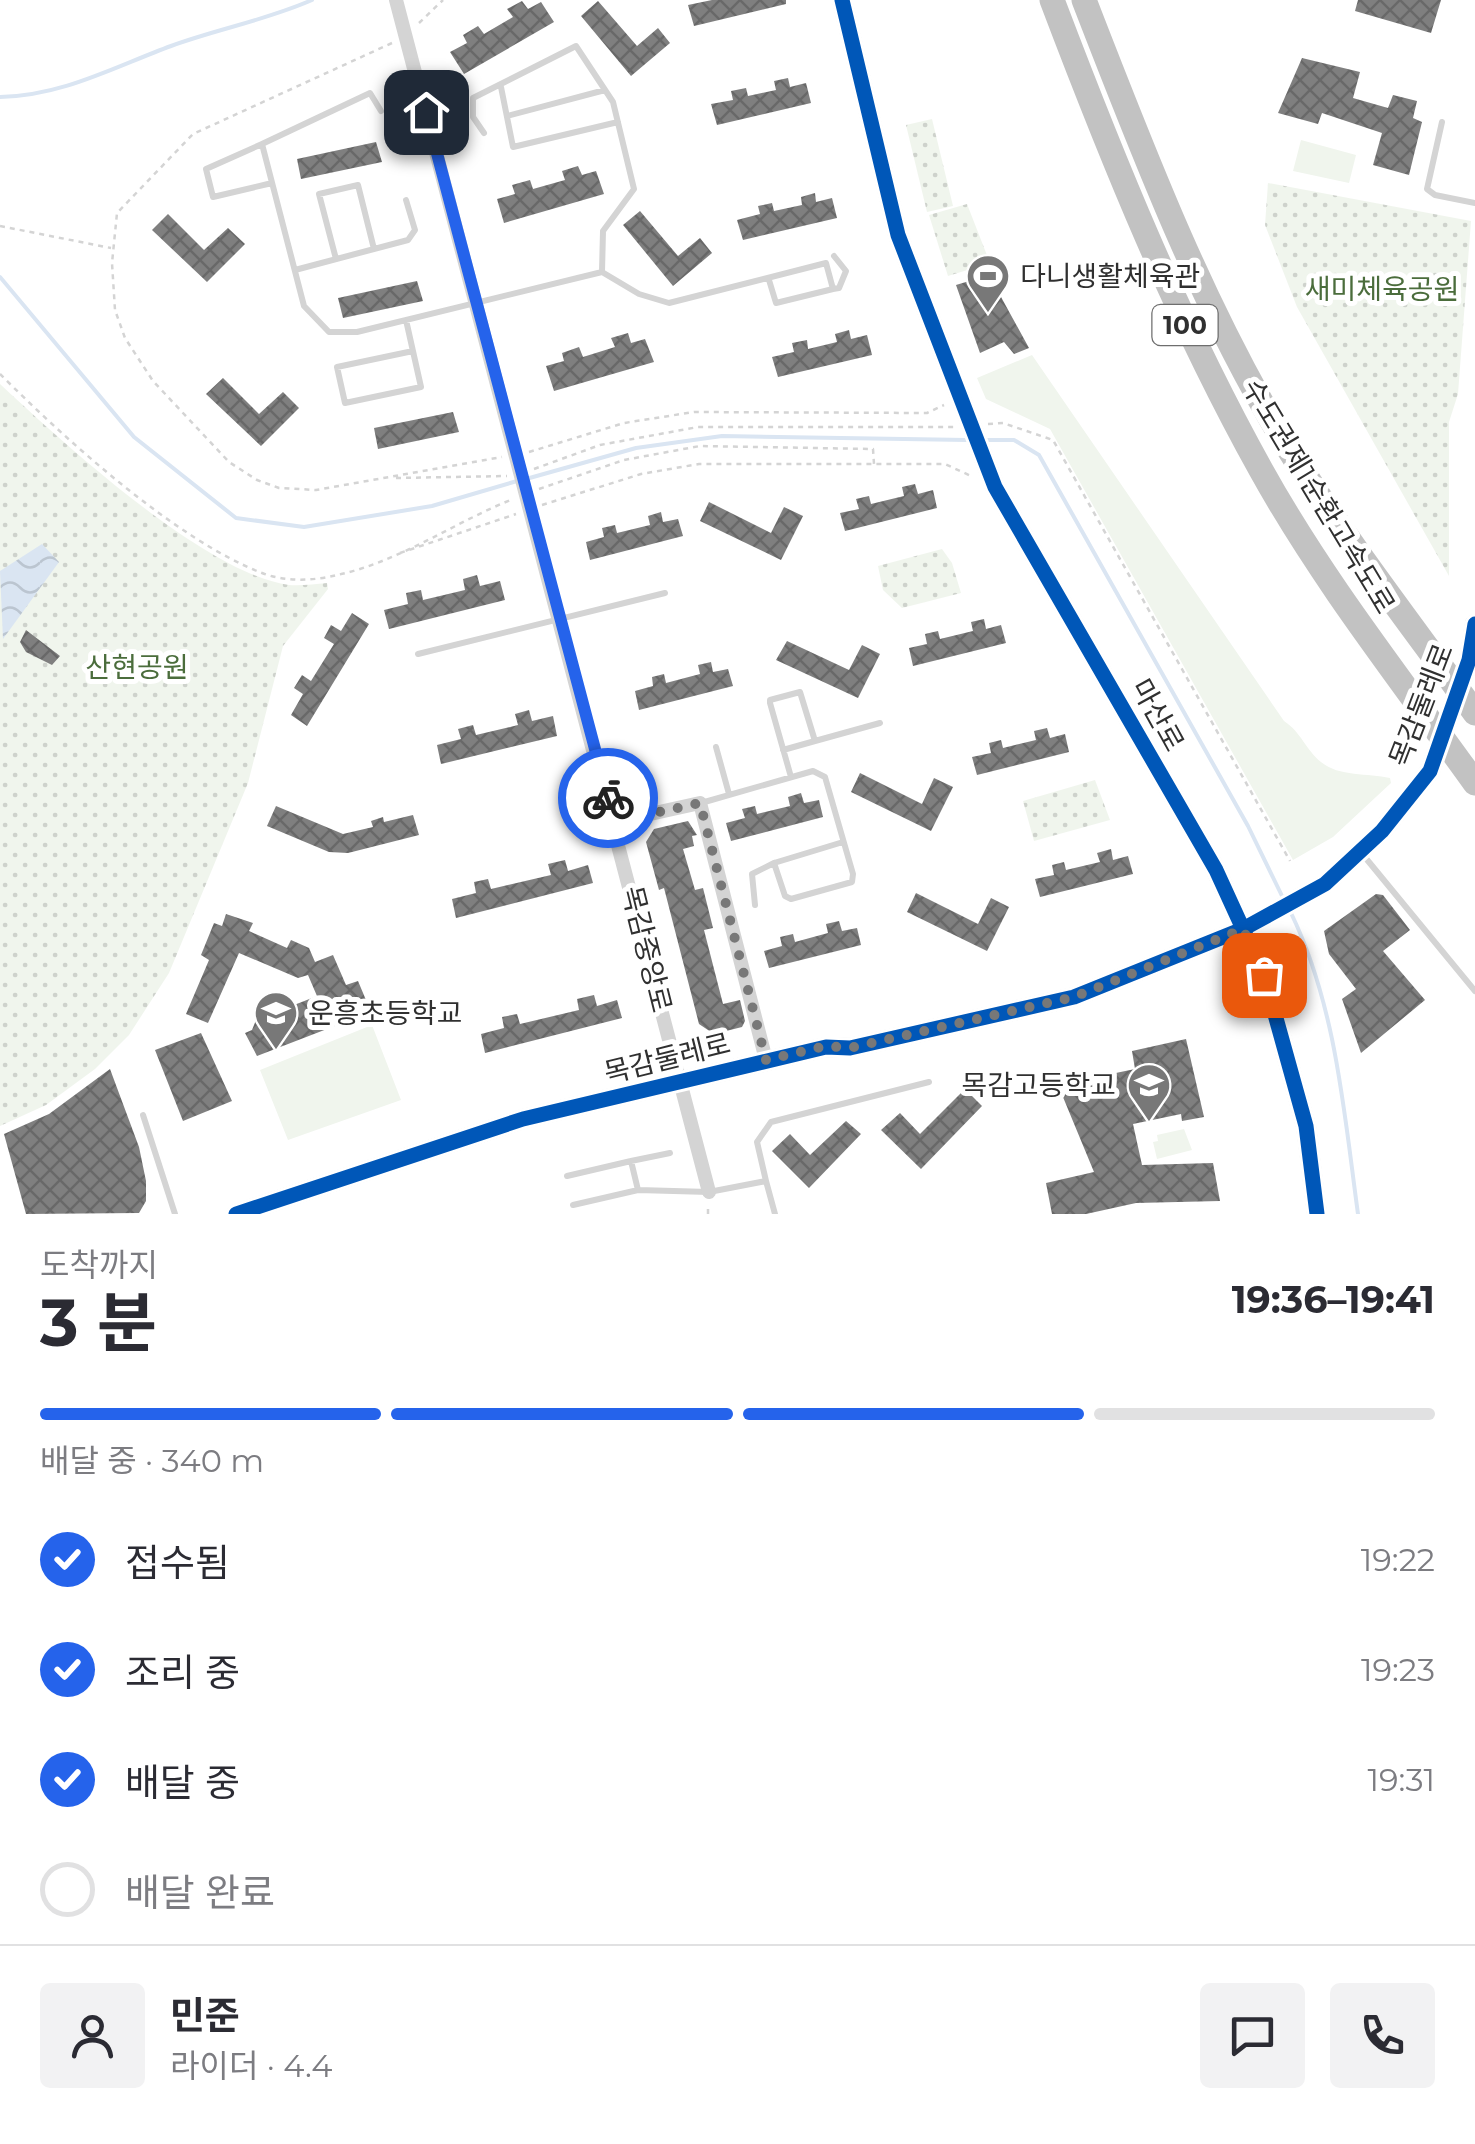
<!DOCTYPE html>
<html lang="ko">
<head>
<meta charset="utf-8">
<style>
  :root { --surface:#fff; --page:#f2f2f3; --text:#2b2b33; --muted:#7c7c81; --line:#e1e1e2; --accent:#2563eb }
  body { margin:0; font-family:Montserrat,"Noto Sans KR",sans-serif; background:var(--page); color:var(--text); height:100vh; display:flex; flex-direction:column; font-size:38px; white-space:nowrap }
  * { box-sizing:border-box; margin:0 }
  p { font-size:32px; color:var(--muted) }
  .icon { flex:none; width:55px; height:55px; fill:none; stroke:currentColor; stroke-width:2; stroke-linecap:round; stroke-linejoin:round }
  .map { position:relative; height:1214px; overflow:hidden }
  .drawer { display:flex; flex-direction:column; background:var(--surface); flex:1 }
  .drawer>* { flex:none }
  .pin { position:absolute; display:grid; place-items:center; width:85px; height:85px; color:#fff; margin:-42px; border-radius:20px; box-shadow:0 5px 15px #0006 }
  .courier { position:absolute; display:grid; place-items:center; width:100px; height:100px; margin:-50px; border:8px solid #2563eb; border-radius:50%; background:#fff; color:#222; box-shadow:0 2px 12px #0007 }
  .overview em { font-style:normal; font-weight:700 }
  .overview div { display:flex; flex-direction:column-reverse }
  .overview { display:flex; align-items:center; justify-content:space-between; height:170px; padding:0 40px }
  h1 { font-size:65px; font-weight:700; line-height:75px }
  .bar { display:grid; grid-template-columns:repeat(4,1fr); gap:15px 10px; align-content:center; height:120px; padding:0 40px }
  .bar i { height:12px; border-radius:8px; background:var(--line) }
  .bar .current { background:var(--accent) }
  .bar p { grid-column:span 4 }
  .line { display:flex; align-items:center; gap:25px; padding:0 40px; border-top:2px solid var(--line) }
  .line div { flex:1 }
  .round { display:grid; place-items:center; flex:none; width:105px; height:105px; border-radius:10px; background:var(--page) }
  ol { padding:0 40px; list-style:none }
  li { display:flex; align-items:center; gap:30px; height:110px }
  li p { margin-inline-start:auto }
  li .icon { padding:10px; border-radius:50%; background:var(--accent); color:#fff; stroke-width:4 }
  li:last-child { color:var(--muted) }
  li i { width:55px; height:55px; border:5px solid var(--line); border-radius:50% }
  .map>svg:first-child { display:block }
</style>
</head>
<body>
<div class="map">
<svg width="1475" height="1214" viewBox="0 0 1475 1214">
  <defs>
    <pattern id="park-dots" width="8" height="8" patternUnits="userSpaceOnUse" patternTransform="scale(2.5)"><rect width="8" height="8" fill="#f0f5ed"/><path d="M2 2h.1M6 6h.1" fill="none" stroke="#ced2cc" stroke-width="1.8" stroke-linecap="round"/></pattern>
    <pattern id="water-waves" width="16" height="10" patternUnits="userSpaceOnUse" patternTransform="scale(2.5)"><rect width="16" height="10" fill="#dae5f2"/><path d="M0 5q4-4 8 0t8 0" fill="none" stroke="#bbc5d0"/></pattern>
    <pattern id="building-cross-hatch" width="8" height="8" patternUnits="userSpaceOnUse" patternTransform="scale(2.5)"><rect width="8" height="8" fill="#7f7f7f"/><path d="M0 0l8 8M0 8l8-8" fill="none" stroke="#686868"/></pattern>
  </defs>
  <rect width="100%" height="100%" fill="#fff"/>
  <path fill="#f0f5ed" d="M 1301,140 L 1356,155 L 1349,183 L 1293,171 Z
    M 1032,355 L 1284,721 C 1301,732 1306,750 1321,762 C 1339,777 1368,773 1390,778 L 1391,783 L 1333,837 L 1293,860 L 1050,429 L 986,399 L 977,378 Z
    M 372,1025 L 401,1100 L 288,1140 L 260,1070 Z
    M 1184,1129 L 1192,1150 L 1157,1159 L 1153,1142 L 1158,1141 L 1157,1135 Z"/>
  <path fill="url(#park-dots)" d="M 932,119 L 953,206 L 927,212 L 906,125 Z
    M 1268,183 L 1471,221 L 1458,394 L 1449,422 L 1449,576 L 1297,307 L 1265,225 Z
    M 967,204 L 990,263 L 948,276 L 929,215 Z
    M 0,384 C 62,442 206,574 289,585 C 301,586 315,584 327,583 L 328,589 L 283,646 L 248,783 L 169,973 L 129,1035 L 95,1069 L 46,1105 L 0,1126 Z
    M 942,549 L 952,563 L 961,593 L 902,608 L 883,590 L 878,566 Z
    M 1095,780 L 1110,820 L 1034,841 L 1023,801 Z"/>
  <path fill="url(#water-waves)" d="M 42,544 L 59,562 L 3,639 L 0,571 Z"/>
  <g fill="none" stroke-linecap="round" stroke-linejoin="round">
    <path stroke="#dae5f2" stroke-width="4" d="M 0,97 C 62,96 114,67 171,46 C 217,29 267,20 312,0
      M 0,277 L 134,437 L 236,518 L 304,527 L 432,506 L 517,481
      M 986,440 L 1014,440 L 1039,455 L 1248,826 L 1284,900
      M 526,479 L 636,448 L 722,436 L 967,440
      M 1291,913 C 1336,1006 1344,1112 1358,1214"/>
  </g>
  <path fill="url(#building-cross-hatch)" d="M 712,0 L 786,0 L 786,4 L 694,26 L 688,5 Z
    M 1358,0 L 1441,0 L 1431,33 L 1355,11 Z
    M 522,1 L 528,9 L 541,2 L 554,22 L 464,74 L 450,52 L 467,43 L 463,35 L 478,26 L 484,34 L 513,17 L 507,9 Z
    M 598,1 L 637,46 L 658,28 L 670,43 L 631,76 L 581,16 Z
    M 1302,58 L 1360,72 L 1353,98 L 1388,108 L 1393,95 L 1417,101 L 1413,118 L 1422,122 L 1409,175 L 1373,165 L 1382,133 L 1322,113 L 1318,124 L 1278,113 Z
    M 788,78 L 790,87 L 806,83 L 811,103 L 717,125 L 711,104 L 733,100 L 731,91 L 746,88 L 748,96 L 776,90 L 774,81 Z
    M 376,142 L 382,162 L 301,179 L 297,159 Z
    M 578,166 L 582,175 L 596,171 L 604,194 L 504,223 L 497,199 L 515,194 L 512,185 L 530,180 L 533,189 L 565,180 L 562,171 Z
    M 815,193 L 816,202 L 832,198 L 837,218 L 743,240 L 737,220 L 760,214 L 758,206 L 772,203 L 774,211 L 802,205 L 801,197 Z
    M 640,211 L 678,256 L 700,238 L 712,253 L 673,286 L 623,225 Z
    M 168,214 L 204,250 L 228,228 L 245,244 L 207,282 L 152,230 Z
    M 989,275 L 1029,348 L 1014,354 L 1004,342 L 980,353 L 956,285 Z
    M 417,281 L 423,301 L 343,318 L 338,298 Z
    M 849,330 L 851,339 L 867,335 L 872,355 L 778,377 L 772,357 L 794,352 L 792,343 L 807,340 L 808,349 L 837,342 L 835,334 Z
    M 628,333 L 631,343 L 645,339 L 654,362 L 554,391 L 546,366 L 564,361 L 562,353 L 579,347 L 583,357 L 615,347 L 611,338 Z
    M 223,378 L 259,414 L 283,392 L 299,408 L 261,446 L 206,394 Z
    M 453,412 L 459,432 L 378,449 L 374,428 Z
    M 915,484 L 918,494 L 933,490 L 937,508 L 845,531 L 840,513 L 859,509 L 856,499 L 869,496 L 871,504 L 904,496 L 902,487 Z
    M 709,502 L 771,533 L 784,507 L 803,516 L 781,560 L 700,521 Z
    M 661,512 L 663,522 L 678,519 L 683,536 L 590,560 L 586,542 L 604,537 L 602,528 L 615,525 L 617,533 L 650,525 L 648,516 Z
    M 477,575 L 480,586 L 500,581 L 505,600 L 389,629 L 384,610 L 408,604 L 406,593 L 421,590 L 423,600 L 465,590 L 463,579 Z
    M 352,613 L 369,624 L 307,726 L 291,715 L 303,694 L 294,688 L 302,675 L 311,681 L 334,644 L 324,638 L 331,625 L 341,631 Z
    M 984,619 L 986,629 L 1001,625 L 1006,643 L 913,666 L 909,648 L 927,644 L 925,634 L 938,631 L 940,639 L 973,631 L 971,622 Z
    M 26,630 L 60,656 L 52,665 L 26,652 L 20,642 Z
    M 787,641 L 849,670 L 862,645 L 880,654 L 858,698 L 776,660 Z
    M 711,662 L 713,672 L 728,669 L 733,686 L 639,710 L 635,691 L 653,686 L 652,677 L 664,674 L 666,683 L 700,674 L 698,665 Z
    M 529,710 L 532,721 L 553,716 L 557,736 L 441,764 L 437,745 L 461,739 L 458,729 L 473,725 L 476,735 L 518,725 L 515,714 Z
    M 1047,728 L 1050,738 L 1065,734 L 1069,752 L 977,775 L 972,757 L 991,753 L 989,743 L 1001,740 L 1003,748 L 1036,740 L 1034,731 Z
    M 860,773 L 922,804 L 934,778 L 953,787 L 931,831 L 851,792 Z
    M 801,793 L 804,803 L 819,800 L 823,817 L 731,841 L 726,823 L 745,818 L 742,809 L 755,806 L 757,814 L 790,806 L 788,797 Z
    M 276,806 L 343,834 L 373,827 L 371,821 L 383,817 L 384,822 L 413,815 L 419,835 L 348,853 L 329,852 L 267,826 Z
    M 688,821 L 697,835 L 692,836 L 694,846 L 683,849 L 695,890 L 703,888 L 713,928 L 704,930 L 723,1004 L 740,1000 L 745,1021 L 742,1027 L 714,1034 L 699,1024 L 664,888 L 659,890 L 646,842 L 654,829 Z
    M 1111,849 L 1113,860 L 1128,856 L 1133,874 L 1040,897 L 1035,879 L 1054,875 L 1052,865 L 1064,862 L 1066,870 L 1100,862 L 1097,853 Z
    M 565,860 L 568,871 L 588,865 L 593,883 L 456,918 L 452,899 L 476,893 L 474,882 L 488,879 L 491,889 L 551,875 L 548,864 Z
    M 916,893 L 978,924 L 991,898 L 1009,907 L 987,951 L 907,912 Z
    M 1376,894 L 1383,895 L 1410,930 L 1383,951 L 1425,1000 L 1361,1053 L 1342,999 L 1356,989 L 1329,954 L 1324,931 Z
    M 226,914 L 253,923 L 249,931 L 287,948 L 291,940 L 309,948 L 315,962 L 333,955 L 346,985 L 358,981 L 371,1012 L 257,1056 L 245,1033 L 252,1030 L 256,1020 L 317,996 L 308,975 L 298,978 L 239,953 L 208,1023 L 186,1014 L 209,960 L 201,955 L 214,923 L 222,926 Z
    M 839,921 L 842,931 L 857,928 L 861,945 L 769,968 L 764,951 L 782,946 L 780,937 L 793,934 L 795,942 L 828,933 L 826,924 Z
    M 594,995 L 597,1006 L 617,1000 L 622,1018 L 485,1053 L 481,1034 L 504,1028 L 502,1017 L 517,1014 L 520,1024 L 579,1010 L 577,999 Z
    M 201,1033 L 232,1101 L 183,1121 L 155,1050 Z
    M 1186,1039 L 1204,1117 L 1182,1121 L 1181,1114 L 1133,1124 L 1142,1165 L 1213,1163 L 1220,1201 L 1136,1203 L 1086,1214 L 1052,1214 L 1046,1183 L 1094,1172 L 1058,1085 L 1135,1069 L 1132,1051 Z
    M 110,1069 L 139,1147 L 146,1181 L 146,1201 L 139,1213 L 26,1214 L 4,1134 L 49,1114 Z
    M 965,1089 L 982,1106 L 921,1169 L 881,1130 L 900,1113 L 920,1134 Z
    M 846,1121 L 861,1134 L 809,1188 L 772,1151 L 790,1134 L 810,1155 Z"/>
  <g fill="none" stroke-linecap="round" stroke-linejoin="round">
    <path stroke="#d4d4d4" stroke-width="2.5" stroke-dasharray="5 5" stroke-linecap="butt" d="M 419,23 L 443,0
      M 392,43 L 193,134 L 117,213 L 112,263 L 115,310 L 125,338 L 153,381 L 229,462 L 257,480 L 279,488 L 316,490 L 502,457
      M 0,226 L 111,248
      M 0,374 C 65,439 176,540 262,573 C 285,582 314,581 337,575 C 399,562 455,522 513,499
      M 988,424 L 1003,423 L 1053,440 L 1290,861
      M 529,452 L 624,423 L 694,412 L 927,413 L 944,405
      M 534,469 L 600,445 L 698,427 L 955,427
      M 396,478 L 507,476
      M 539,489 L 624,460 L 700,446 L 873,449 L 874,464
      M 542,505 L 641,474 L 699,464 L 945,464 L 971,476
      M 400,553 L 516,514
      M 708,1214 L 708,1204"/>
    <path stroke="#d4d4d4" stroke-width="6" d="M 501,87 L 513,147 L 618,122
      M 381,111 L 370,93 L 262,144 L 304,306 L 329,332 L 357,332 L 602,272 L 603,231 L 634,189 L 613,102 L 576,46 L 473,98 L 473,117 L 484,133
      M 507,116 L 605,90
      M 1442,122 L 1427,189 L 1435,195 L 1475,203
      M 262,144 L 206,169 L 213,197 L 272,183
      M 336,259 L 319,194 L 358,185 L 374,249
      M 295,270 L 408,240 L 415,230 L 406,200
      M 602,272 L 639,294 L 669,303 L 826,263 L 833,289 L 839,288 L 846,271 L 834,256
      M 769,280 L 776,303 L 833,289
      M 406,320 L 421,387 L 345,403 L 337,367 L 413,351
      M 418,654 L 665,593
      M 815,741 L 880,723
      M 716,747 L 729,794
      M 783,750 L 815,741 L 800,692 L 770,700 L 770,703 L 791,777
      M 701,803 L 813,771 L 825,777 L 853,874 L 852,882 L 791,899 L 785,896 L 774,863 L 843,842
      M 1364,856 L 1475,991
      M 755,905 L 752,874 L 774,863
      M 143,1115 L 175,1214
      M 567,1176 L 631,1161
      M 766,1181 L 775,1214
      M 638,1190 L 631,1161 L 670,1153
      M 573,1205 L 638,1190 L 709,1192 L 766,1181 L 757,1142 L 771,1122 L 929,1082"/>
    <path stroke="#d4d4d4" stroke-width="14" d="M 396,0 L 709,1192
      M 614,822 L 700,803 L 766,1060"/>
    <path stroke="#cecece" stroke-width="20" d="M 842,0 L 898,235 L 995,487 L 1216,870 L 1264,975 L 1306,1126 L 1317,1214
      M 236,1214 L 523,1119 L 826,1047 L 850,1048 L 1074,997 L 1243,929 L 1325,884 L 1382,831 L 1430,771 L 1469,660 L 1475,624"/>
    <path stroke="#c2c2c2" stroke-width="25" d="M 1052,0 C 1113,161 1177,319 1261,470 C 1322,580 1402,681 1475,783
      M 1084,0 C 1143,152 1204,312 1290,451 C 1346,541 1413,627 1475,713"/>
    <g stroke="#fff" stroke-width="21">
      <path id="cycleway" d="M 842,0 L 898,235 L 995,487 L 1216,870 L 1264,975 L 1306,1126 L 1317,1214
        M 236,1214 L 523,1119 L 826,1047 L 850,1048 L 1074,997 L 1243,929 L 1325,884 L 1382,831 L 1430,771 L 1469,660 L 1475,624"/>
    </g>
    <use href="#cycleway" stroke="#0057b8" stroke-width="15"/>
  </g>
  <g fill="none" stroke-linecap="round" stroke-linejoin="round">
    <path stroke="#787878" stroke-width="10" stroke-dasharray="0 18" d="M 608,798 L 614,822 L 700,803 L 766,1060 L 826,1046 L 850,1048 L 1074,997 L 1243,929 L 1264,975"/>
    <path stroke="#2563eb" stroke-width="12" d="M 426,112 L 608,798"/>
  </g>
  <defs>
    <g id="stadium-pin" transform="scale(2.25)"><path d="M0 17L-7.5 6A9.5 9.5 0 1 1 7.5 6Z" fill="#787878" stroke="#fff"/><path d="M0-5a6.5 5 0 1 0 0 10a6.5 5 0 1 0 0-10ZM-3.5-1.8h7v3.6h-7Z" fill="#fff"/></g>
    <g id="school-pin" transform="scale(2.25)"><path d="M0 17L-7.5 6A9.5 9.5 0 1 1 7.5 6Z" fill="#787878" stroke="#fff"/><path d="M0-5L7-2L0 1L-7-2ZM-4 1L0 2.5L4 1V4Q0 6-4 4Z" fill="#fff"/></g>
  </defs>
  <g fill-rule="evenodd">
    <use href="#stadium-pin" x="988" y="276"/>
    <use href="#school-pin" x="276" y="1013"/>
    <use href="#school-pin" x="1149" y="1085"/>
  </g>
  <g text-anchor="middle" stroke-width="10" stroke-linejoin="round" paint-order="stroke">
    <rect fill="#fff" stroke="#6e6e6e" stroke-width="2.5" x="1152.5" y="305" width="65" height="40" rx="8"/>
    <g font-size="25" font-weight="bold" fill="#303030">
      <text x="1185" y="334">100</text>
    </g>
    <g font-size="28" fill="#303030" stroke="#fff" text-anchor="start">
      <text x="1020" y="286">다니생활체육관</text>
      <text x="308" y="1023">운흥초등학교</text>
      <text x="1116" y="1095" text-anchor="end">목감고등학교</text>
    </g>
    <g font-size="28" fill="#4b6d3c" stroke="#fff">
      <text x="1382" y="299">새미체육공원</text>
      <text x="137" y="677">산현공원</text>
    </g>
    <g font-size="28" fill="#303030" stroke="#fff">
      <text transform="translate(1319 496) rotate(59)" y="10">수도권제1순환고속도로</text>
      <text transform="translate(1421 705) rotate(-69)" y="10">목감둘레로</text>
      <text transform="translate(1158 715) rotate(61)" y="10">마산로</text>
      <text transform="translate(647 949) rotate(76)" y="10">목감중앙로</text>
      <text transform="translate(667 1058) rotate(-14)" y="10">목감둘레로</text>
    </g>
  </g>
</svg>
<div class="pin" style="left:1264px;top:975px;background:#ea580c"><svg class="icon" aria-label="bag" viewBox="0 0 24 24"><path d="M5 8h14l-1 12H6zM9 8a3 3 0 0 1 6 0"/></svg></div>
<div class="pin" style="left:426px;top:112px;background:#1f2937"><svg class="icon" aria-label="home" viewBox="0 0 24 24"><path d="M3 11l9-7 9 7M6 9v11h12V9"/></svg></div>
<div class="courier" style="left:608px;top:798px"><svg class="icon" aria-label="bike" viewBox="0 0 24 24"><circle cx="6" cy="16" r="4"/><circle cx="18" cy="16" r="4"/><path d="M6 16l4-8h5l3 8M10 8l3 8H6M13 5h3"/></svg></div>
</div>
<section class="drawer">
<div class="overview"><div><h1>3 분</h1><p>도착까지</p></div><em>19:36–19:41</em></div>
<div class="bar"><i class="current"></i><i class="current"></i><i class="current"></i><i></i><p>배달 중 · 340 m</p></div>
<ol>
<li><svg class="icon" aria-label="check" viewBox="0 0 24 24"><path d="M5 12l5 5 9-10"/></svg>접수됨<p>19:22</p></li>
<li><svg class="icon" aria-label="check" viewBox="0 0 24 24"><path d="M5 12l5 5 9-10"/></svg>조리 중<p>19:23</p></li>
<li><svg class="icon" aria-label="check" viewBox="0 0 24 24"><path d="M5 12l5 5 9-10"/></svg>배달 중<p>19:31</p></li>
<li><i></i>배달 완료</li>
</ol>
<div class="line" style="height:180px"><a class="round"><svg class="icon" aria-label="person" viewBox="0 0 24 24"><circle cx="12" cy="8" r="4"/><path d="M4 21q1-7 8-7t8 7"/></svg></a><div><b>민준</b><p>라이더 · 4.4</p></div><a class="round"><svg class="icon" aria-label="chat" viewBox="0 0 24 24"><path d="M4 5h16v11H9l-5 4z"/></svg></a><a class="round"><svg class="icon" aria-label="phone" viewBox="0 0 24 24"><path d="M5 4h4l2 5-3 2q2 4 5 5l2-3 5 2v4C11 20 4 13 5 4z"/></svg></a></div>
</section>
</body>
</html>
